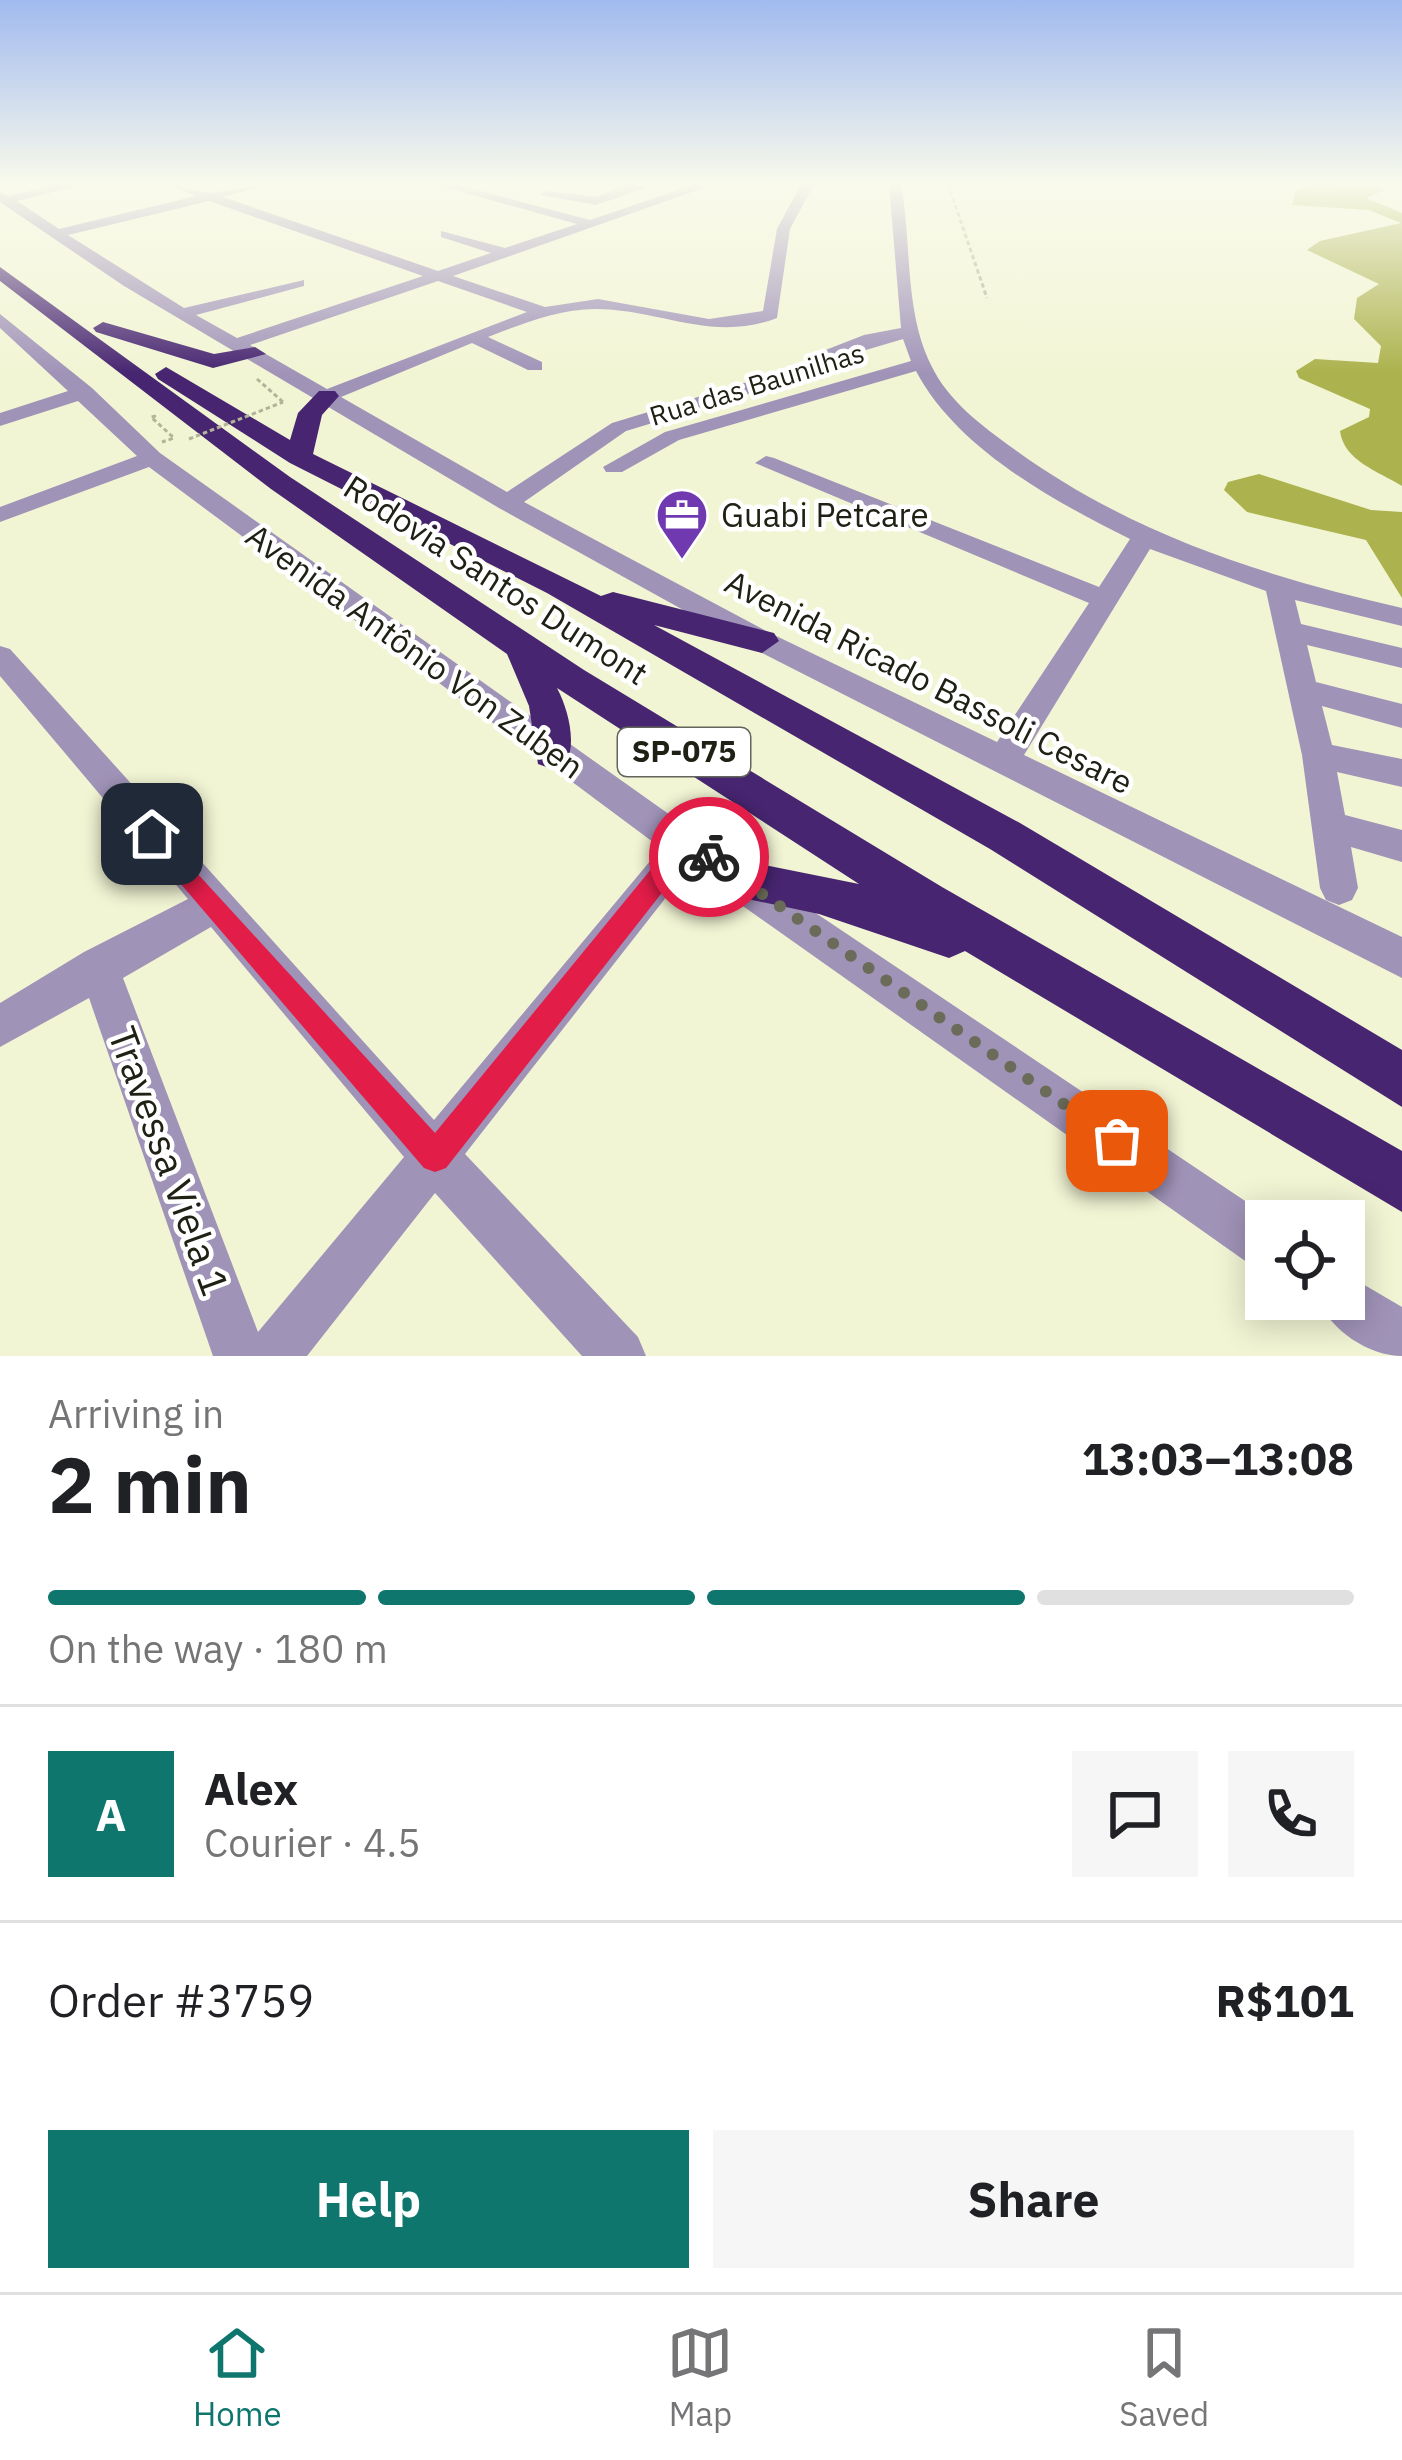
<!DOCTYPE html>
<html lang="en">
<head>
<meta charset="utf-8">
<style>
  :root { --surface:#fff; --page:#f6f6f6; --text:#202124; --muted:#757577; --line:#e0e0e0; --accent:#0f766e }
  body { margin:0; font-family:"IBM Plex Sans",sans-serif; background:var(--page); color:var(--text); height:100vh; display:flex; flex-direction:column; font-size:45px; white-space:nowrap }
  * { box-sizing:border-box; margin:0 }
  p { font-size:39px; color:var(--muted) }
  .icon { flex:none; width:66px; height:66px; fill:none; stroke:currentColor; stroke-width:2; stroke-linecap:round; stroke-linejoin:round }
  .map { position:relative; height:1356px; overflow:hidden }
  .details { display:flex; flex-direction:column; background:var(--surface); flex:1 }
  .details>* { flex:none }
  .buttons { position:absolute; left:1245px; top:1200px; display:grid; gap:24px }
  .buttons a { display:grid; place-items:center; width:120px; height:120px; border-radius:0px; background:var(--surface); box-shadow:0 6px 30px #0003; font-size:60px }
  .pin { position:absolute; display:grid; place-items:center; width:102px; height:102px; color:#fff; margin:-51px; border-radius:24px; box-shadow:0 6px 18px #0006 }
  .courier { position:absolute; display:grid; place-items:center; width:120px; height:120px; margin:-60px; border:9px solid #e11d48; border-radius:50%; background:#fff; color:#222; box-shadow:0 3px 15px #0007 }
  .summary em { font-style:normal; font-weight:800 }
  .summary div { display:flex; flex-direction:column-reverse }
  .summary { display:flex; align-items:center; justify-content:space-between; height:204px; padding:0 48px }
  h1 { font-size:78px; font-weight:800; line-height:90px }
  .bar { display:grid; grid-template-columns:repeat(4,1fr); gap:18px 12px; align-content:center; height:144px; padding:0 48px }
  .bar i { height:15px; border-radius:9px; background:var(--line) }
  .bar .selected { background:var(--accent) }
  .bar p { grid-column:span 4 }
  .line { display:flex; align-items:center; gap:30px; padding:0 48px; border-top:3px solid var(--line) }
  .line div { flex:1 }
  .round { display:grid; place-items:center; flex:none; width:126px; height:126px; border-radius:0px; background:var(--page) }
  .primary-button { display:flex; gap:24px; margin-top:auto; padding:24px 48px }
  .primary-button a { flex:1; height:138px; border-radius:0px; background:var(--accent); color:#fff; font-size:48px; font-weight:800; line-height:138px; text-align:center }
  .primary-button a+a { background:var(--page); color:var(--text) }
  .tab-bar { display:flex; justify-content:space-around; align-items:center; height:168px; border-top:3px solid var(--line); background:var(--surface); font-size:33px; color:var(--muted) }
  .tab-bar a { display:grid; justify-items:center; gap:6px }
  .tab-bar .selected { color:var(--accent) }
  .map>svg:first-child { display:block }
</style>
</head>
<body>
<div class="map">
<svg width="1402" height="1356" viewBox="0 0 1402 1356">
  <rect width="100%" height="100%" fill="#f2f5d4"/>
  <path fill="#acb24d" d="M 1312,184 L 1380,187 L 1386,190 L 1366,198 L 1402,213 L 1402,486 C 1378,471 1344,461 1340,431 L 1369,417 L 1370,409 L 1299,378 L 1296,371 L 1315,359 L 1378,363 L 1381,346 L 1354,319 L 1357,298 L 1379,284 L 1307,250 L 1320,241 L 1401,223 L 1369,210 L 1292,205 L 1296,191 Z
    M 1259,474 L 1371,510 L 1402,512 L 1402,598 L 1366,540 L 1247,512 L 1224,490 L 1228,482 Z"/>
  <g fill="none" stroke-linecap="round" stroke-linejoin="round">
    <path stroke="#b1b499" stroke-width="3" stroke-dasharray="4.5 3" stroke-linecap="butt" d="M 948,184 L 987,298
      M 257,379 L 283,402
      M 156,416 L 151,417 L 174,438 L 162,442"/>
    <path fill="#a093b8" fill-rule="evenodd" d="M 61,184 L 86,184 L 17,201 L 59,229 L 196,196 L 166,184 L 210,193 L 270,184 L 223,197 L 438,271 L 491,253 L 441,237 L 441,231 L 505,248 L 577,224 L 433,184 L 455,184 L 590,220 L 696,184 L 715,184 L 453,276 L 545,307 L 598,299 L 709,319 L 763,311 L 777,229 L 801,184 L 814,184 L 790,229 L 777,318 C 712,343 660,309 595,309 C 558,309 522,324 488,337 L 542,362 L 542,370 L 528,370 L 472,343 L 341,397 L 507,492 L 612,423 L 820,360 L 823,351 L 864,335 L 901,328 L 889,184 L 901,184 C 912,244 904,310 931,365 C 948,401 982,426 1014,449 C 1131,534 1262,576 1402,608 L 1402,626 L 1295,600 L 1301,624 L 1402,648 L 1402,668 L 1307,645 L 1316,682 L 1402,704 L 1402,728 L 1322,706 L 1332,745 L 1402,759 L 1402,787 L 1337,772 L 1345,815 L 1402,830 L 1402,862 L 1351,847 L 1358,888 L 1352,900 L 1339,905 L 1326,900 L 1320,888 L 1302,755 L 1266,591 L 1150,549 L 1024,755 L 1402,937 L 1402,978 L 752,648 L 499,508 L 124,286 L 0,202 L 0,192 L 8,196 ZM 209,201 L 423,276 L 237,338 L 196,315 L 304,286 L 304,280 L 184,308 L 68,235 ZM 438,281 L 527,312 L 327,389 L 250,345 ZM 903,339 L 911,361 L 665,432 L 603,467 L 606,472 L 622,472 L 679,440 L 916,371 C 957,449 1054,501 1130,539 L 1099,587 L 774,458 L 766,456 L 755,463 L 1089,603 L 997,742 L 772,634 L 524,502 L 626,431 L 837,367 L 839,358 Z
      M 631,184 L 647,188 L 596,205 L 540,195 L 546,191 L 596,197 Z
      M 0,314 L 92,388 L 160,453 L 687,827 L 701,831 L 704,838 L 1275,1221 L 1266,1221 L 1266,1270 L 1248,1263 L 689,868 L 465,1154 L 638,1337 L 646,1356 L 582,1356 L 435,1193 L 307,1356 L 213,1356 L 89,998 L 0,1047 L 0,1003 L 84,952 L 188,899 L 0,676 L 0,646 L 10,649 L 434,1120 L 661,848 L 149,467 L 0,522 L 0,507 L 137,456 L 78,401 L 0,426 L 0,413 L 68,391 L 0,328 ZM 211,927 L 404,1157 L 258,1332 L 123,978 Z
      M 1344,1273 L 1402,1307 L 1402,1356 C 1369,1356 1330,1330 1318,1299 L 1344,1299 Z"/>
    <path fill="#472571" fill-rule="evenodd" d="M 0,267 L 290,477 L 584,670 L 942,887 L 1402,1151 L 1402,1212 L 965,951 L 949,958 L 819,914 L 728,895 L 722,881 L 728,867 L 744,861 L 859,884 L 557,688 C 568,709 577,742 566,764 L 552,769 L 538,764 L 529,706 L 507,654 L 271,489 L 0,281 Z
      M 103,322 L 214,354 L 255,347 L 266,354 L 213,368 L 96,332 L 93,328 Z
      M 166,367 L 290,440 L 298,413 L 319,391 L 335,391 L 339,396 L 322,415 L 313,454 L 601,596 L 613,592 L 774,633 L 779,641 L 762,653 L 654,625 L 1020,823 L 1402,1050 L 1402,1107 L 990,849 L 547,593 L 290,463 L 158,379 L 155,374 Z"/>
    <path stroke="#b1b499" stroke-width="3" stroke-dasharray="4.5 3" stroke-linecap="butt" d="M 189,439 L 283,402"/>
  </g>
  <linearGradient id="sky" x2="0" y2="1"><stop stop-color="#a1baef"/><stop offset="0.49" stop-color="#f9faec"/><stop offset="1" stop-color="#f9faec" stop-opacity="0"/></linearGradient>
  <rect width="1402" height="374" fill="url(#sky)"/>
  <path fill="#e11d48" d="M 152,824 L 435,1133 L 679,835 L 696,835 L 721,857 L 709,867 L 690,857 L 446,1168 L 435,1172 L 424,1168 L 144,841 L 140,834 Z"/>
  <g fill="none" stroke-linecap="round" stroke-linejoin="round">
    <path stroke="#6a6b58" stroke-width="12" stroke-dasharray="0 21.6" d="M 709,857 L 1117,1141"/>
  </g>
  <defs>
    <g id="office-pin" transform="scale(2.7)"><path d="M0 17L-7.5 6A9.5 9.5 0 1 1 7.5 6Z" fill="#7039b0" stroke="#fff"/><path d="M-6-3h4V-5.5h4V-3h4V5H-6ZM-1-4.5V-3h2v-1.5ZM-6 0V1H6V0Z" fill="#fff"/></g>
  </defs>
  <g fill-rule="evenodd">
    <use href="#office-pin" x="682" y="515"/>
  </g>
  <g text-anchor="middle" stroke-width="9" stroke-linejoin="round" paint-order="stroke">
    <g font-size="27" fill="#202115" stroke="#fff">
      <text transform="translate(757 385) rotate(-17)" y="9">Rua das Baunilhas</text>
    </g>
    <rect fill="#fff" stroke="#63645b" stroke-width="3" x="618" y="728" width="132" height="48" rx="9"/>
    <g font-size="30" font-weight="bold" fill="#202115">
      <text x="684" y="762">SP-075</text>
    </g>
    <g font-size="33" fill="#202115" stroke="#fff" text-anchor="start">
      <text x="721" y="527">Guabi Petcare</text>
    </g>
    <g font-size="33" fill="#202115" stroke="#fff">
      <text transform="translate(496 580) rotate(33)" y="12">Rodovia Santos Dumont</text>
      <text transform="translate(415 651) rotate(36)" y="12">Avenida Antônio Von Zuben</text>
      <text transform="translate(929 682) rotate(27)" y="12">Avenida Ricado Bassoli Cesare</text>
    </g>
    <g font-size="39" fill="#202115" stroke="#fff">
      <text transform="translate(169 1161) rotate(70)" y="14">Travessa Viela 1</text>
    </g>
  </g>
</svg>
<div class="buttons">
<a><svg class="icon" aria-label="locate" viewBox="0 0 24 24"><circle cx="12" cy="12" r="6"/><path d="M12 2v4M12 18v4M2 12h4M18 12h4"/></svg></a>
</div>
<div class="pin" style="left:1117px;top:1141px;background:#ea580c"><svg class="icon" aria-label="bag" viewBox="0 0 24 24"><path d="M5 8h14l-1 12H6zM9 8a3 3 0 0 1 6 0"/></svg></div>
<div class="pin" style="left:152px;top:834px;background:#1f2937"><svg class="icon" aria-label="home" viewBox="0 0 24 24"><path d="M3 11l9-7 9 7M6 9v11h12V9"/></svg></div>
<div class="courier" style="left:709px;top:857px"><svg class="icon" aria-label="bike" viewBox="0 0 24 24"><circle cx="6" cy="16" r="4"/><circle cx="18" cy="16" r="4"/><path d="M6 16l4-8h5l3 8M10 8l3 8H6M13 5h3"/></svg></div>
</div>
<section class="details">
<div class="summary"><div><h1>2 min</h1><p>Arriving in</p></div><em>13:03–13:08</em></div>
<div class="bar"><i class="selected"></i><i class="selected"></i><i class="selected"></i><i></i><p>On the way · 180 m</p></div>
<div class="line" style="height:216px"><b class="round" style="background:var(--accent);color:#fff">A</b><div><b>Alex</b><p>Courier · 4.5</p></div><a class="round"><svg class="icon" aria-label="chat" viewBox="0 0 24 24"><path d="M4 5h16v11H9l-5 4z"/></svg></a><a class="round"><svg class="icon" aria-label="phone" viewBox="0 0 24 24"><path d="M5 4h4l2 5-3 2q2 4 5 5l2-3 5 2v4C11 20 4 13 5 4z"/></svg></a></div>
<div class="line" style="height:156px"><div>Order #3759</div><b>R$101</b></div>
<div class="primary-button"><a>Help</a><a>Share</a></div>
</section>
<nav class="tab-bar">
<a class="selected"><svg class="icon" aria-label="home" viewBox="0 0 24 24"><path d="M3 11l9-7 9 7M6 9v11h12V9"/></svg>Home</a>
<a><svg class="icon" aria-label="map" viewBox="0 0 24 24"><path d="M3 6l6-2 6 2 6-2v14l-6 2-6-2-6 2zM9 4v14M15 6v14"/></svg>Map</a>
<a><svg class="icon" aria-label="saved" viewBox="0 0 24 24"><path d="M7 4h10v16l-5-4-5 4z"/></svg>Saved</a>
</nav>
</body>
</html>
